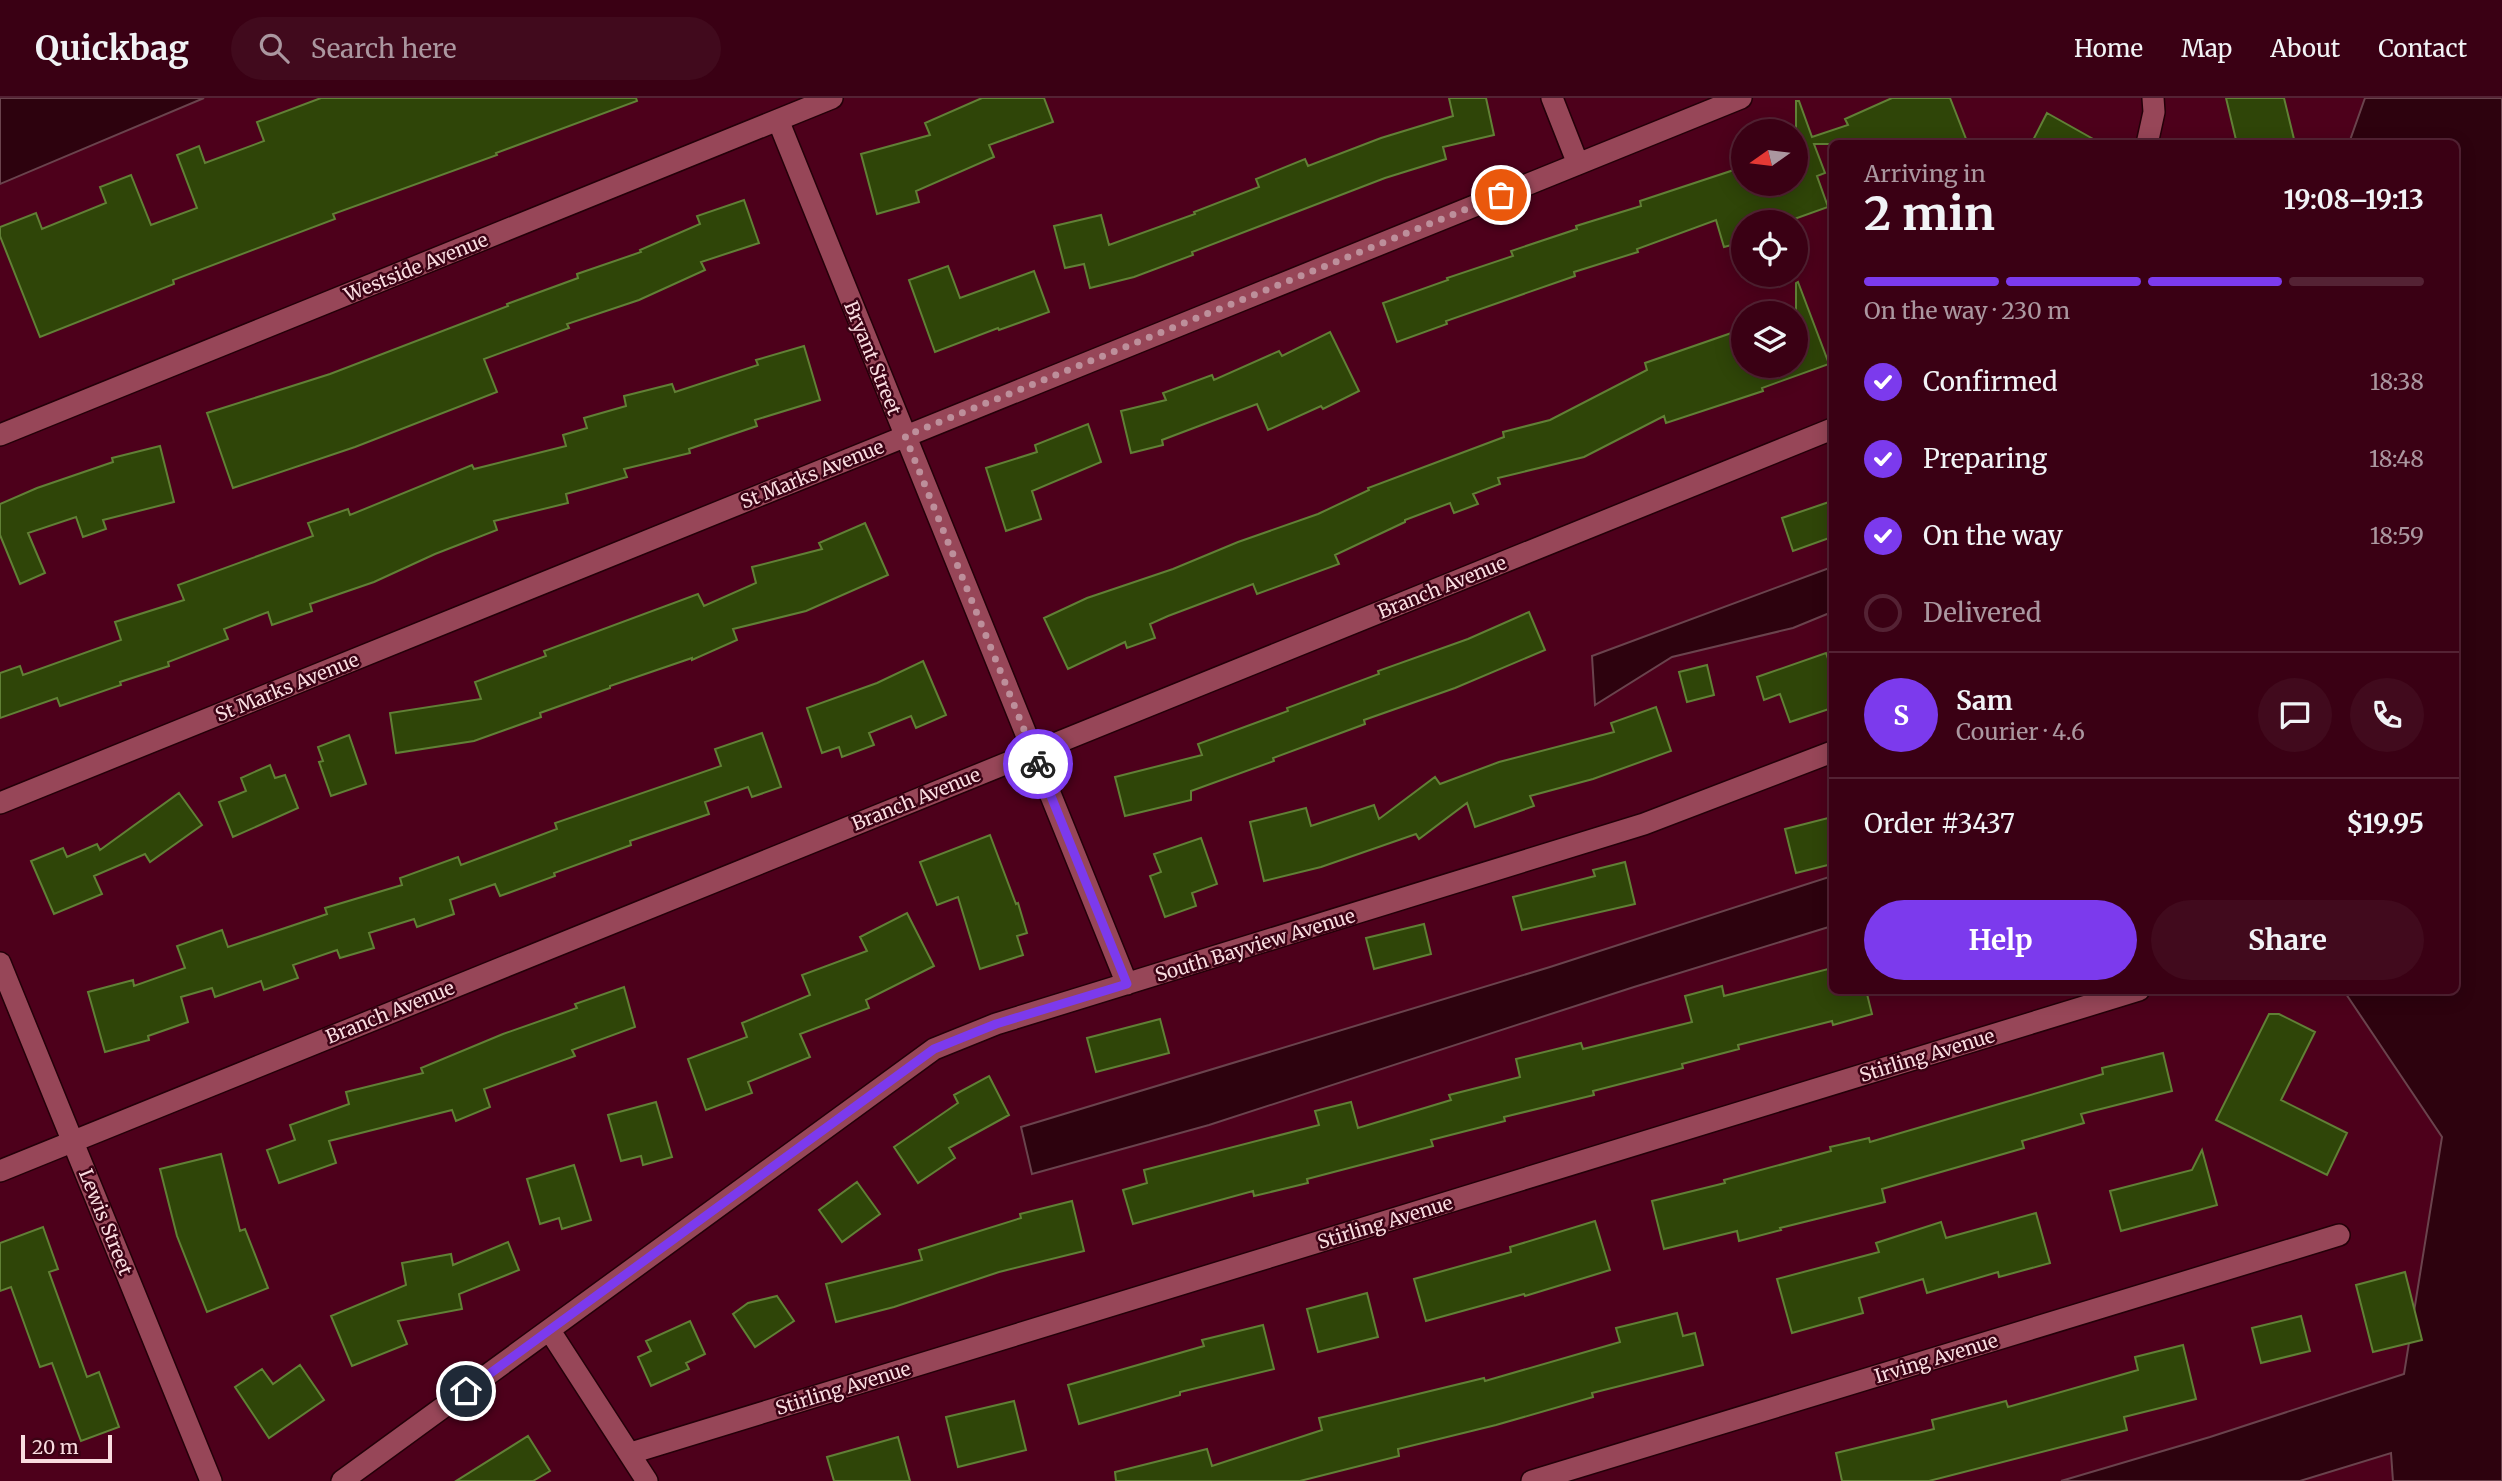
<!DOCTYPE html>
<html lang="en">
<head>
<meta charset="utf-8">
<style>
  :root { --surface:#3a0014; --page:#410a1d; --text:#f1f3f6; --muted:#ab97a0; --line:#542234; --accent:#7c3aed }
  body { margin:0; font-family:Merriweather,serif; background:var(--page); color:var(--text); height:100vh; display:flex; flex-direction:column; font-size:26px; white-space:nowrap }
  * { box-sizing:border-box; margin:0 }
  p { font-size:23px; color:var(--muted) }
  .icon { flex:none; width:38px; height:38px; fill:none; stroke:currentColor; stroke-width:2; stroke-linecap:round; stroke-linejoin:round }
  .map { position:relative; flex:1; overflow:hidden }
  .sheet { position:absolute; left:1829px; top:42px; width:630px; height:854px; display:flex; flex-direction:column; background:var(--surface); border-radius:10px; box-shadow:0 4px 18px #0003,0 0 0 2px var(--line) }
  .sheet>* { flex:none }
  .needle { width:46px; rotate:256deg }
  .fabs { position:absolute; left:1731px; top:21px; display:grid; gap:14px }
  .fabs a { display:grid; place-items:center; width:77px; height:77px; border-radius:50%; background:var(--surface); box-shadow:0 4px 18px #0003,0 0 0 2px var(--line); font-size:35px }
  .scale { position:absolute; left:21px; bottom:18px; width:91px; box-sizing:border-box; padding-left:7px; border:4px solid #f9dce0; border-top:0; font-size:19px; line-height:24px; white-space:nowrap; color:#f9dce0; -webkit-text-stroke:5px #3b0214; paint-order:stroke }
  .pin { position:absolute; display:grid; place-items:center; width:60px; height:60px; color:#fff; margin:-30px; border:4px solid #fff; border-radius:50%; box-shadow:0 2px 7px #0007 }
  .courier { position:absolute; display:grid; place-items:center; width:70px; height:70px; margin:-35px; border:5px solid #7c3aed; border-radius:50%; background:#fff; color:#222; box-shadow:0 2px 9px #0007 }
  .head em { font-style:normal; font-weight:700 }
  .head div { display:flex; flex-direction:column-reverse }
  .head { display:flex; align-items:center; justify-content:space-between; height:119px; padding:0 35px }
  h1 { font-size:46px; font-weight:700; line-height:52px }
  .bar { display:grid; grid-template-columns:repeat(4,1fr); gap:10px 7px; align-content:center; height:84px; padding:0 35px }
  .bar i { height:9px; border-radius:5px; background:var(--line) }
  .bar .on { background:var(--accent) }
  .bar p { grid-column:span 4 }
  .line { display:flex; align-items:center; gap:18px; padding:0 35px; border-top:2px solid var(--line) }
  .line div { flex:1 }
  .round { display:grid; place-items:center; flex:none; width:74px; height:74px; border-radius:37px; background:var(--page) }
  ol { padding:0 35px; list-style:none }
  li { display:flex; align-items:center; gap:21px; height:77px }
  li p { margin-inline-start:auto }
  li .icon { padding:7px; border-radius:50%; background:var(--accent); color:#fff; stroke-width:4 }
  li:last-child { color:var(--muted) }
  li i { width:38px; height:38px; border:4px solid var(--line); border-radius:50% }
  .action { display:flex; gap:14px; margin-top:auto; padding:14px 35px }
  .action a { flex:1; height:80px; border-radius:42px; background:var(--accent); color:#fff; font-size:28px; font-weight:700; line-height:80px; text-align:center }
  .action a+a { background:var(--page); color:var(--text) }
  header { display:flex; align-items:center; gap:42px; box-sizing:border-box; height:98px; padding:0 35px; background:var(--surface); border-bottom:2px solid var(--line) }
  header strong { font-size:33px }
  nav { display:flex; gap:38px; margin-inline-start:auto; font-size:24px }
  .search { width:490px; height:63px; background:var(--page); display:flex; align-items:center; gap:18px; box-sizing:border-box; padding:0 24px; border-radius:38px; color:var(--muted); font-size:26px }
  .map>svg:first-child { display:block }
</style>
</head>
<body>
<header>
<strong>Quickbag</strong>
<div class="search"><svg class="icon" aria-label="search" viewBox="0 0 24 24"><circle cx="10" cy="10" r="6"/><path d="M15 15l6 6"/></svg>Search here</div>
<nav><a>Home</a><a>Map</a><a>About</a><a>Contact</a></nav>
</header>
<div class="map">
<svg width="2502" height="1383" viewBox="0 0 2502 1383">
  <rect width="100%" height="100%" fill="#4d001b"/>
  <path fill="#2d020e" stroke="#6a434d" stroke-width="2" d="M 0,0 L 204,0 L 0,86 Z
    M 2365,0 L 2502,0 L 2502,1383 L 2393,1383 L 2391,1355 L 2300,1383 L 2061,1383 L 2210,1339 L 2404,1276 L 2442,1039 L 2344,893 L 2455,892 L 2455,46 L 2349,45 Z
    M 1832,469 L 1832,514 L 1793,530 L 1672,559 L 1595,607 L 1592,558 Z
    M 1832,778 L 1832,828 L 1634,889 L 1209,1027 L 1032,1076 L 1021,1029 L 1550,869 Z"/>
  <path fill="#2f4508" stroke="#618036" stroke-width="2" d="M 321,0 L 636,0 L 637,3 L 496,55 L 497,57 L 333,116 L 335,121 L 173,182 L 174,186 L 40,239 L 0,138 L 0,129 L 36,115 L 42,131 L 106,105 L 100,89 L 131,77 L 151,127 L 197,110 L 177,57 L 199,48 L 205,65 L 264,43 L 257,24 Z
    M 982,0 L 1044,0 L 1053,24 L 989,47 L 994,59 L 916,93 L 919,104 L 877,116 L 861,56 L 930,37 L 925,25 Z
    M 1449,0 L 1486,0 L 1494,37 L 1443,49 L 1446,61 L 1385,80 L 1192,154 L 1193,157 L 1134,179 L 1090,190 L 1084,166 L 1065,170 L 1054,128 L 1101,117 L 1109,147 L 1195,116 L 1194,114 L 1259,89 L 1256,81 L 1305,61 L 1308,68 L 1381,40 L 1453,18 Z
    M 1892,0 L 1950,0 L 1968,46 L 1814,46 L 1825,75 L 1817,78 L 1828,109 L 1786,124 L 1743,124 L 1743,144 L 1724,149 L 1716,122 L 1637,151 L 1638,154 L 1574,174 L 1575,178 L 1446,223 L 1447,226 L 1397,244 L 1383,205 L 1448,182 L 1447,180 L 1513,158 L 1511,153 L 1577,131 L 1576,128 L 1641,108 L 1640,103 L 1743,69 L 1743,86 L 1796,86 L 1796,3 L 1799,3 L 1812,39 L 1848,27 L 1845,21 Z
    M 2226,0 L 2284,0 L 2294,41 L 2276,46 L 2237,46 Z
    M 2047,15 L 2102,46 L 2031,46 Z
    M 744,102 L 759,145 L 701,164 L 705,172 L 639,202 L 567,226 L 569,230 L 484,261 L 497,294 L 355,349 L 233,390 L 207,315 L 330,276 L 508,208 L 507,206 L 578,180 L 577,176 L 641,154 L 640,152 L 700,126 L 697,118 Z
    M 948,168 L 960,200 L 1034,173 L 1049,214 L 999,232 L 998,230 L 935,254 L 909,182 Z
    M 1798,184 L 1829,266 L 1762,290 L 1763,293 L 1666,325 L 1664,318 L 1584,359 L 1498,380 L 1500,386 L 1473,396 L 1478,406 L 1454,415 L 1450,405 L 1405,422 L 1405,424 L 1335,457 L 1339,466 L 1257,496 L 1253,486 L 1168,518 L 1150,526 L 1155,540 L 1127,550 L 1125,544 L 1068,571 L 1044,520 L 1087,500 L 1173,471 L 1238,444 L 1318,416 L 1369,392 L 1368,390 L 1504,339 L 1503,334 L 1550,322 L 1647,272 L 1645,265 L 1743,231 L 1743,268 L 1796,268 L 1796,185 Z
    M 1330,234 L 1359,293 L 1323,311 L 1321,308 L 1268,332 L 1257,306 L 1162,342 L 1163,347 L 1131,355 L 1121,313 L 1166,302 L 1163,295 L 1212,277 L 1214,282 L 1279,253 L 1282,258 Z
    M 804,248 L 820,302 L 755,322 L 757,328 L 689,351 L 690,355 L 624,371 L 627,379 L 566,396 L 568,405 L 494,423 L 497,432 L 435,456 L 374,484 L 310,506 L 312,513 L 272,527 L 268,514 L 224,531 L 228,541 L 168,564 L 169,568 L 120,584 L 121,587 L 60,608 L 57,600 L 0,620 L 0,575 L 20,568 L 23,577 L 121,542 L 115,524 L 184,502 L 178,487 L 313,438 L 308,425 L 348,411 L 350,417 L 472,367 L 474,371 L 566,348 L 563,337 L 587,330 L 584,320 L 626,308 L 624,298 L 672,286 L 675,294 L 758,267 L 756,262 Z
    M 1088,326 L 1101,364 L 1032,393 L 1041,421 L 1006,433 L 986,370 L 1037,354 L 1035,347 Z
    M 160,348 L 174,404 L 103,422 L 106,431 L 83,439 L 76,419 L 28,435 L 45,475 L 20,486 L 0,437 L 0,406 L 37,390 L 113,364 L 112,360 Z
    M 1832,403 L 1832,439 L 1793,453 L 1782,420 Z
    M 865,425 L 888,477 L 806,513 L 733,531 L 737,542 L 692,562 L 692,560 L 610,588 L 610,590 L 540,615 L 541,619 L 474,643 L 396,655 L 390,615 L 481,601 L 475,584 L 546,558 L 544,553 L 698,496 L 704,508 L 756,485 L 752,469 L 822,451 L 819,445 Z
    M 1529,514 L 1545,552 L 1455,590 L 1364,622 L 1365,626 L 1273,660 L 1274,663 L 1191,693 L 1191,702 L 1125,718 L 1115,679 L 1202,657 L 1198,646 L 1288,613 L 1287,610 L 1379,576 L 1378,573 L 1468,541 Z
    M 1826,555 L 1832,572 L 1832,610 L 1790,624 L 1780,596 L 1764,602 L 1757,579 Z
    M 923,563 L 946,617 L 916,630 L 911,618 L 869,635 L 874,647 L 842,659 L 839,649 L 822,655 L 807,610 L 877,585 Z
    M 1707,567 L 1714,597 L 1687,604 L 1679,574 Z
    M 1656,609 L 1671,653 L 1593,681 L 1530,698 L 1534,708 L 1475,729 L 1467,705 L 1419,741 L 1416,736 L 1321,769 L 1264,783 L 1250,724 L 1306,710 L 1311,728 L 1374,707 L 1379,721 L 1435,679 L 1440,686 L 1499,664 L 1614,634 L 1611,625 Z
    M 762,635 L 781,689 L 752,699 L 748,689 L 705,704 L 709,716 L 630,743 L 631,747 L 554,775 L 555,778 L 500,798 L 495,786 L 450,802 L 454,816 L 417,829 L 414,821 L 369,835 L 374,850 L 340,860 L 337,852 L 293,867 L 298,880 L 264,892 L 261,883 L 215,899 L 212,890 L 181,899 L 188,924 L 148,938 L 149,942 L 105,954 L 88,894 L 133,882 L 134,888 L 185,870 L 177,848 L 222,832 L 228,849 L 327,816 L 325,810 L 402,787 L 400,780 L 458,759 L 461,767 L 557,731 L 555,725 L 721,668 L 715,651 Z
    M 349,637 L 366,686 L 331,698 L 319,664 L 323,663 L 318,649 Z
    M 270,667 L 275,680 L 285,677 L 298,710 L 233,739 L 219,704 L 246,693 L 241,680 Z
    M 179,695 L 202,727 L 150,764 L 145,756 L 94,778 L 102,796 L 54,816 L 31,763 L 63,750 L 67,759 L 97,746 L 100,752 Z
    M 1832,719 L 1832,766 L 1796,775 L 1785,731 Z
    M 990,737 L 1016,806 L 1018,805 L 1027,835 L 1017,838 L 1023,857 L 980,871 L 958,799 L 937,807 L 920,764 Z
    M 1201,740 L 1217,786 L 1192,795 L 1196,808 L 1165,819 L 1150,778 L 1161,774 L 1154,756 Z
    M 1625,764 L 1635,806 L 1522,832 L 1513,799 L 1595,778 L 1593,772 Z
    M 907,815 L 934,868 L 866,902 L 869,910 L 800,936 L 810,959 L 748,984 L 752,995 L 706,1012 L 688,961 L 747,939 L 742,925 L 810,897 L 802,877 L 867,853 L 860,839 Z
    M 1424,826 L 1431,856 L 1374,871 L 1366,840 Z
    M 1832,870 L 1832,892 L 1866,892 L 1872,916 L 1833,927 L 1832,923 L 1738,947 L 1739,951 L 1682,966 L 1683,970 L 1593,993 L 1594,997 L 1504,1019 L 1505,1023 L 1431,1042 L 1433,1048 L 1307,1081 L 1308,1085 L 1254,1098 L 1253,1093 L 1133,1126 L 1123,1092 L 1147,1085 L 1144,1072 L 1319,1027 L 1315,1013 L 1351,1004 L 1358,1030 L 1451,1002 L 1449,997 L 1520,979 L 1516,961 L 1581,945 L 1583,951 L 1692,924 L 1685,898 L 1722,888 L 1724,898 Z
    M 624,889 L 635,929 L 572,952 L 575,958 L 484,991 L 490,1009 L 456,1023 L 452,1012 L 329,1043 L 336,1065 L 279,1085 L 267,1052 L 295,1042 L 290,1027 L 349,1006 L 346,994 L 423,975 L 421,970 L 503,936 L 577,910 L 575,906 Z
    M 2269,916 L 2279,916 L 2315,934 L 2281,1002 L 2347,1035 L 2327,1077 L 2216,1022 Z
    M 1160,921 L 1169,955 L 1096,974 L 1087,940 Z
    M 2163,955 L 2172,993 L 2081,1016 L 2084,1025 L 2022,1043 L 2024,1050 L 1882,1091 L 1885,1104 L 1780,1130 L 1781,1132 L 1739,1143 L 1737,1133 L 1664,1151 L 1652,1103 L 1725,1085 L 1724,1082 L 1831,1053 L 1830,1049 L 1869,1040 L 1870,1044 L 2006,1004 L 2103,976 L 2102,970 Z
    M 989,978 L 1009,1017 L 949,1050 L 955,1060 L 918,1085 L 894,1049 L 958,1005 L 954,997 Z
    M 656,1004 L 672,1059 L 643,1067 L 641,1058 L 621,1063 L 608,1017 Z
    M 2202,1052 L 2217,1107 L 2121,1133 L 2110,1093 L 2192,1072 Z
    M 221,1056 L 240,1133 L 245,1131 L 268,1190 L 207,1214 L 177,1138 L 160,1071 Z
    M 574,1067 L 591,1122 L 562,1131 L 559,1120 L 540,1126 L 527,1081 Z
    M 857,1084 L 880,1116 L 842,1144 L 819,1112 Z
    M 1072,1103 L 1084,1153 L 999,1174 L 894,1209 L 836,1224 L 826,1186 L 922,1162 L 919,1152 L 1021,1120 L 1020,1116 Z
    M 2036,1115 L 2050,1165 L 1999,1179 L 1998,1174 L 1927,1195 L 1923,1181 L 1859,1200 L 1863,1215 L 1792,1235 L 1777,1181 L 1879,1154 L 1876,1145 L 1941,1124 L 1946,1140 Z
    M 1595,1123 L 1610,1172 L 1525,1198 L 1524,1196 L 1426,1223 L 1414,1181 L 1511,1154 L 1510,1149 Z
    M 43,1129 L 58,1171 L 49,1174 L 87,1279 L 99,1274 L 119,1329 L 81,1343 L 52,1265 L 40,1269 L 11,1189 L 0,1193 L 0,1145 Z
    M 508,1144 L 519,1172 L 459,1196 L 462,1211 L 398,1223 L 407,1246 L 352,1268 L 331,1218 L 406,1187 L 402,1165 L 451,1156 L 453,1167 Z
    M 2405,1174 L 2422,1242 L 2373,1254 L 2356,1187 Z
    M 1367,1195 L 1378,1239 L 1318,1254 L 1307,1211 Z
    M 777,1198 L 794,1223 L 755,1249 L 733,1216 L 748,1205 Z
    M 1677,1215 L 1683,1238 L 1695,1235 L 1703,1267 L 1592,1295 L 1593,1299 L 1496,1327 L 1398,1351 L 1399,1358 L 1300,1383 L 1116,1383 L 1115,1374 L 1207,1351 L 1212,1368 L 1322,1332 L 1319,1320 L 1484,1280 L 1485,1283 L 1620,1244 L 1616,1230 Z
    M 2301,1218 L 2310,1253 L 2261,1265 L 2252,1230 Z
    M 690,1223 L 705,1256 L 686,1265 L 689,1271 L 651,1288 L 638,1259 L 651,1253 L 646,1243 Z
    M 1263,1227 L 1274,1271 L 1180,1294 L 1180,1297 L 1079,1326 L 1068,1287 L 1204,1248 L 1202,1242 Z
    M 2183,1247 L 2196,1301 L 2124,1319 L 2127,1332 L 1929,1383 L 1842,1383 L 1836,1355 L 1934,1331 L 1932,1322 L 2006,1303 L 2008,1309 L 2138,1272 L 2135,1259 Z
    M 300,1267 L 324,1302 L 269,1340 L 235,1289 L 262,1271 L 273,1286 Z
    M 1014,1303 L 1026,1352 L 958,1369 L 946,1319 Z
    M 528,1338 L 550,1373 L 533,1383 L 456,1383 Z
    M 898,1339 L 910,1383 L 834,1383 L 827,1359 Z"/>
  <g fill="none" stroke-linecap="round" stroke-linejoin="round">
    <g stroke="#240009" stroke-width="24">
      <path id="minor" d="M 1552,0 L 1578,66
        M 778,22 L 1127,886
        M 2147,46 L 2154,14 L 2153,0
        M 0,337 L 832,0
        M 0,705 L 1741,0
        M 0,865 L 211,1383
        M 0,1073 L 1832,331
        M 550,1233 L 647,1383
        M 631,1355 L 2139,892
        M 342,1383 L 934,951 L 996,926 L 1644,726 L 1832,654
        M 1532,1383 L 2339,1137"/>
    </g>
    <use href="#minor" stroke="#974658" stroke-width="21"/>
  </g>
  <g fill="none" stroke-linecap="round" stroke-linejoin="round">
    <path stroke="#bd8f9b" stroke-width="7" stroke-dasharray="0 12.6" d="M 1038,666 L 905,338 L 1501,97"/>
    <path stroke="#7c3aed" stroke-width="9" d="M 466,1293 L 934,951 L 996,926 L 1127,886 L 1038,666"/>
  </g>
  <g text-anchor="middle" stroke-width="5" stroke-linejoin="round" paint-order="stroke">
    <g font-size="19" fill="#f9dce0" stroke="#3b0214">
      <text transform="translate(416 169) rotate(-22)" y="7">Westside Avenue</text>
      <text transform="translate(873 260) rotate(68)" y="7">Bryant Street</text>
      <text transform="translate(812 376) rotate(-22)" y="7">St Marks Avenue</text>
      <text transform="translate(1442 489) rotate(-22)" y="7">Branch Avenue</text>
      <text transform="translate(287 589) rotate(-22)" y="7">St Marks Avenue</text>
      <text transform="translate(916 701) rotate(-22)" y="7">Branch Avenue</text>
      <text transform="translate(1255 847) rotate(-17)" y="7">South Bayview Avenue</text>
      <text transform="translate(390 914) rotate(-22)" y="7">Branch Avenue</text>
      <text transform="translate(1927 957) rotate(-17)" y="7">Stirling Avenue</text>
      <text transform="translate(106 1124) rotate(68)" y="7">Lewis Street</text>
      <text transform="translate(1385 1124) rotate(-17)" y="7">Stirling Avenue</text>
      <text transform="translate(1936 1260) rotate(-17)" y="7">Irving Avenue</text>
      <text transform="translate(843 1290) rotate(-17)" y="7">Stirling Avenue</text>
    </g>
  </g>
</svg>
<div class="fabs">
<a><svg class="needle" viewBox="-14 -14 28 28"><path d="M0-13l5 13h-10z" fill="#e53935"/><path d="M0 13l5-13h-10z" fill="#ab97a0"/></svg></a>
<a><svg class="icon" aria-label="locate" viewBox="0 0 24 24"><circle cx="12" cy="12" r="6"/><path d="M12 2v4M12 18v4M2 12h4M18 12h4"/></svg></a>
<a><svg class="icon" aria-label="layers" viewBox="0 0 24 24"><path d="M12 4l9 5-9 5-9-5zM3 14l9 5 9-5"/></svg></a>
</div>
<div class="scale">20 m</div>
<div class="pin" style="left:1501px;top:97px;background:#ea580c"><svg class="icon" aria-label="bag" viewBox="0 0 24 24"><path d="M5 8h14l-1 12H6zM9 8a3 3 0 0 1 6 0"/></svg></div>
<div class="pin" style="left:466px;top:1293px;background:#1f2937"><svg class="icon" aria-label="home" viewBox="0 0 24 24"><path d="M3 11l9-7 9 7M6 9v11h12V9"/></svg></div>
<div class="courier" style="left:1038px;top:666px"><svg class="icon" aria-label="bike" viewBox="0 0 24 24"><circle cx="6" cy="16" r="4"/><circle cx="18" cy="16" r="4"/><path d="M6 16l4-8h5l3 8M10 8l3 8H6M13 5h3"/></svg></div>
<section class="sheet">
<div class="head"><div><h1>2 min</h1><p>Arriving in</p></div><em>19:08–19:13</em></div>
<div class="bar"><i class="on"></i><i class="on"></i><i class="on"></i><i></i><p>On the way · 230 m</p></div>
<ol>
<li><svg class="icon" aria-label="check" viewBox="0 0 24 24"><path d="M5 12l5 5 9-10"/></svg>Confirmed<p>18:38</p></li>
<li><svg class="icon" aria-label="check" viewBox="0 0 24 24"><path d="M5 12l5 5 9-10"/></svg>Preparing<p>18:48</p></li>
<li><svg class="icon" aria-label="check" viewBox="0 0 24 24"><path d="M5 12l5 5 9-10"/></svg>On the way<p>18:59</p></li>
<li><i></i>Delivered</li>
</ol>
<div class="line" style="height:126px"><b class="round" style="background:var(--accent);color:#fff">S</b><div><b>Sam</b><p>Courier · 4.6</p></div><a class="round"><svg class="icon" aria-label="chat" viewBox="0 0 24 24"><path d="M4 5h16v11H9l-5 4z"/></svg></a><a class="round"><svg class="icon" aria-label="phone" viewBox="0 0 24 24"><path d="M5 4h4l2 5-3 2q2 4 5 5l2-3 5 2v4C11 20 4 13 5 4z"/></svg></a></div>
<div class="line" style="height:91px"><div>Order #3437</div><b>$19.95</b></div>
<div class="action"><a>Help</a><a>Share</a></div>
</section>
</div>
</body>
</html>
